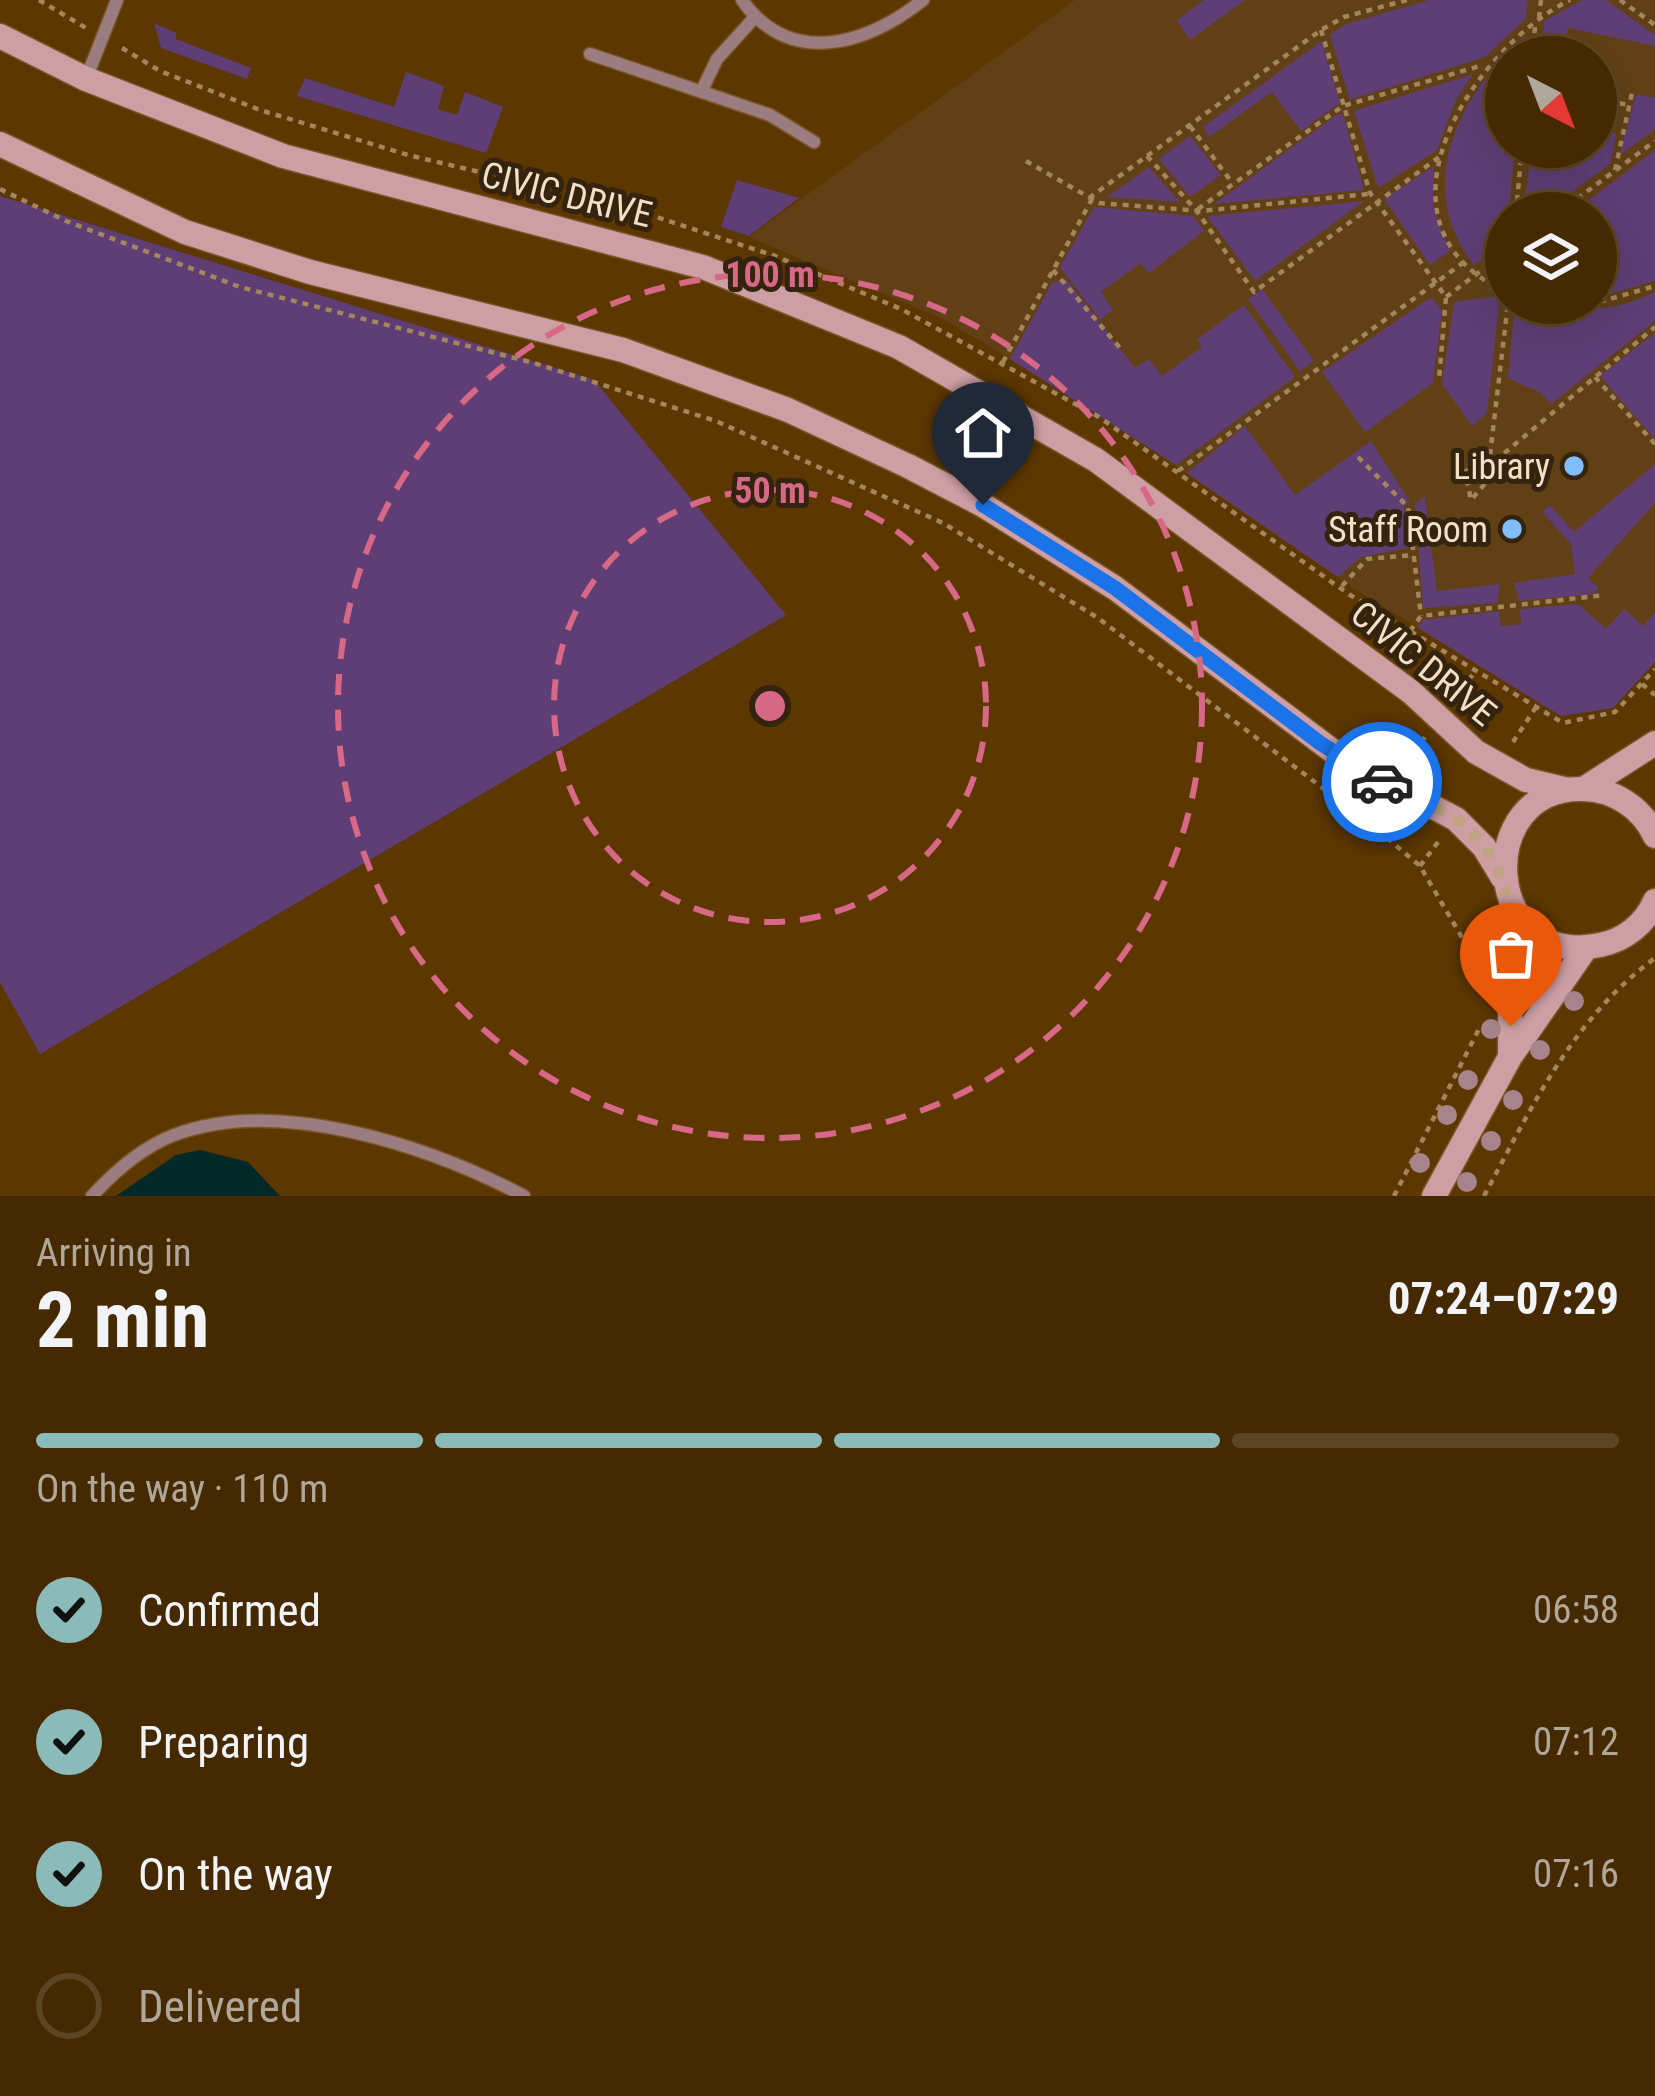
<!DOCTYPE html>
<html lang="en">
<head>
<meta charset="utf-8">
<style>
  :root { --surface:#452900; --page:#4f350f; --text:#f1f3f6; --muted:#b0a699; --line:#5d4522; --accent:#8bbbb9 }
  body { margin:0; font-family:"Roboto Condensed",sans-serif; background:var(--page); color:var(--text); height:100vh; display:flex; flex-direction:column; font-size:45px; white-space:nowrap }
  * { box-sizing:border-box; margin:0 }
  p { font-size:39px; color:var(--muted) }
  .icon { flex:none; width:66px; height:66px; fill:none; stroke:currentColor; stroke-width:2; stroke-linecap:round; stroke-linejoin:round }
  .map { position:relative; height:1196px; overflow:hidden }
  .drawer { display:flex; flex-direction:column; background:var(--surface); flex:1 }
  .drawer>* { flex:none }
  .needle { width:78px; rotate:138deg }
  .tools { position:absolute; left:1485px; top:36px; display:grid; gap:24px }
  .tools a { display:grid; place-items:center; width:132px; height:132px; border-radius:50%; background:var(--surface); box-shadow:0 12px 48px #0002,0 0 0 3px var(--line); font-size:60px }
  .pin { position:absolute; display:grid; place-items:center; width:102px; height:102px; color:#fff; margin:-123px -51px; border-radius:50% 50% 50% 0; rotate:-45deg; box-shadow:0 0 12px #0007 }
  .pin .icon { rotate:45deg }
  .courier { position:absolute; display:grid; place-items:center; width:120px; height:120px; margin:-60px; border:9px solid #1a73e8; border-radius:50%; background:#fff; color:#222; box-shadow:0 3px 15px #0007 }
  .summary em { font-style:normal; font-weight:700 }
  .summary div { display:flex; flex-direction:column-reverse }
  .summary { display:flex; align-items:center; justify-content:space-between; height:204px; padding:0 36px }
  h1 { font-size:78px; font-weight:700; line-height:90px }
  .bar { display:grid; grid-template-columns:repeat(4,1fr); gap:18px 12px; align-content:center; height:144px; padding:0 36px }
  .bar i { height:15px; border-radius:9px; background:var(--line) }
  .bar .active { background:var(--accent) }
  .bar p { grid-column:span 4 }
  ol { padding:0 36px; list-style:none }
  li { display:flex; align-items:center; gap:36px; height:132px }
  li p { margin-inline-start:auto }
  li .icon { padding:12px; border-radius:50%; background:var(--accent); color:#111; stroke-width:4 }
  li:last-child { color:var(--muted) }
  li i { width:66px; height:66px; border:6px solid var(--line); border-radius:50% }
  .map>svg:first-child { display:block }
</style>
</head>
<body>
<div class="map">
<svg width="1655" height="1196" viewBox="0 0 1655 1196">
  <rect width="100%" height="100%" fill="#5c3700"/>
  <path fill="#614015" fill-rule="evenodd" d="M 1075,0 L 1655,0 L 1655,662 L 1613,708 L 1561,716 L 1352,587 L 1071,395 L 941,318 L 749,237 ZM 1506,57 L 1596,57 L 1596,147 L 1506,147 ZM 1506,213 L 1596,213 L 1596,303 L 1506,303 Z"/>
  <path fill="#5e3e75" d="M 1204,0 L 1245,0 L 1190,40 L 1177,20 Z
    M 1429,0 L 1528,0 L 1526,19 L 1485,57 L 1350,100 L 1330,35 L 1346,24 Z
    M 1582,0 L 1606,0 L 1655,35 L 1655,46 L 1568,28 L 1561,56 L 1542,54 L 1544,21 Z
    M 154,23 L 176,33 L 176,39 L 251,68 L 247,79 L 161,48 Z
    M 1526,35 L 1524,57 L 1506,57 L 1506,147 L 1515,147 L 1506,242 L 1474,265 C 1412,186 1459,94 1526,35 Z
    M 1322,41 L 1340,103 L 1301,131 L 1272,92 L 1209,137 L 1203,127 Z
    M 406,72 L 444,86 L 438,109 L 457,115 L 465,92 L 503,107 L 486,153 L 297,96 L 305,78 L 394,107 Z
    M 1473,74 L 1456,100 L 1437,150 L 1378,188 L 1354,111 Z
    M 1636,94 L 1655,98 L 1655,129 L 1619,156 Z
    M 1338,114 L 1343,114 L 1364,190 L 1214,204 Z
    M 1596,131 L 1616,133 L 1611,163 L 1544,213 L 1524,213 L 1531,147 L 1596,147 Z
    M 1190,136 L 1221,175 L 1190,197 L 1159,159 Z
    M 1655,150 L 1655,281 L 1596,298 L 1596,213 L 1572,213 Z
    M 1434,166 L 1433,208 L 1450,251 L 1430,265 L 1384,199 Z
    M 1149,167 L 1180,202 L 1107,197 Z
    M 737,180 L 799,198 L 749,236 L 721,227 Z
    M 0,196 L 594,380 L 786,615 L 40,1054 L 0,982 Z
    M 1364,201 L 1255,281 L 1207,216 L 1208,216 Z
    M 1094,207 L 1193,216 L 1204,231 L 1149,273 L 1141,263 L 1101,292 L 1113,310 L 1100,320 L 1060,267 Z
    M 1066,279 L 1135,368 L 1149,359 L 1162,376 L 1202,347 L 1197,339 L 1244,305 L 1295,377 L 1176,465 L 1010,359 L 1052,283 Z
    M 1262,289 L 1314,361 L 1300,371 L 1248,299 Z
    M 1655,292 L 1655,321 L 1551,404 L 1541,393 L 1508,378 L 1515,303 C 1561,312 1611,315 1655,292 Z
    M 1500,296 L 1487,413 L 1472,426 L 1442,384 L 1454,302 Z
    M 1431,297 L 1442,310 L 1433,383 L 1365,432 L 1322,372 Z
    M 1655,333 L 1655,439 L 1600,376 Z
    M 1245,426 L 1295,495 L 1371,441 L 1410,502 L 1404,506 L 1409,548 L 1361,557 L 1338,577 L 1187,473 Z
    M 1655,464 L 1655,503 L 1588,578 L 1599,588 L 1593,594 L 1519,601 L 1514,583 L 1575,574 L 1571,544 L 1542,512 L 1550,505 L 1574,532 Z
    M 1425,497 L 1437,591 L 1500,584 L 1497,603 L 1423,608 L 1415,504 Z
    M 1578,604 L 1606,629 L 1624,609 L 1643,626 L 1655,613 L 1655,662 L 1613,708 L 1561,716 L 1418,628 L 1422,620 L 1499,611 L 1501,626 L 1521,624 L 1520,609 Z"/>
  <path fill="#002927" d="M 200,1150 L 248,1162 L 280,1196 L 116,1196 L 176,1155 Z"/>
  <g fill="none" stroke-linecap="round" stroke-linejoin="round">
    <g stroke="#785524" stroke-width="15">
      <path id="lane" d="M 742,0 C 790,68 866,45 923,0
        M 590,54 L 770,115 L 814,142
        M 86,79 L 117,0
        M 702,90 L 717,59 L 755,17
        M 92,1196 C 114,1172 143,1147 174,1135 C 278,1095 431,1147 524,1196"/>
    </g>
    <g stroke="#785524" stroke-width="27">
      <path id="secondary" d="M 0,36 L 86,79 L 283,156 L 703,267 L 899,347 L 1096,460 L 1411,692 L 1476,752 L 1526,780 L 1568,790
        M 0,144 L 185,232 L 310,272 L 623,350 L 788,410 L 908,466 L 983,505 L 1115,588 L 1346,761 L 1456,819 L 1484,847 L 1503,878
        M 1585,788 L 1655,743
        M 1655,836 C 1642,808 1614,789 1582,789 C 1472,787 1482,970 1600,945 C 1625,940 1645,924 1655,901
        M 1510,1055 L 1511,905
        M 1434,1196 L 1510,1057 L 1586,948"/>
    </g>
    <path stroke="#a4865d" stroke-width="4.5" stroke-dasharray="6 6" stroke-linecap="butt" d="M 39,0 L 86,28
      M 1620,0 L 1655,25
      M 1539,18 L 1541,0
      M 1321,30 L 1370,193 L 1446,297 L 1439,379
      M 122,48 L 160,71 L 260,110 L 408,155 L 623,206 L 775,256 L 901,309 L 1099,417 L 1350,595 L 1563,723 L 1615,712 L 1655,669
      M 1532,57 L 1535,27
      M 1596,98 L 1628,105
      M 1190,126 L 1233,184
      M 1147,156 L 1196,210 L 1254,292 L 1442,155
      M 1026,161 L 1099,203 L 1201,211 L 1368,194
      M 1615,170 L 1632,93
      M 0,189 L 66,221 L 240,287 L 534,363 L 716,421 L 943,523 L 1098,618 L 1373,826 L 1420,866 L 1470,951 L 1479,956 L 1482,978
      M 1089,198 L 1321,30 L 1344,17 L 1407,0
      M 1198,209 L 1343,106 L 1483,65
      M 1516,213 L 1522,147
      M 1558,213 L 1655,141
      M 1053,270 L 1120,348
      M 1506,292 C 1359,224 1472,49 1570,0
      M 1446,297 L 1506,252
      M 1540,303 L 1589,305 L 1655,286
      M 1003,362 L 1092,199
      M 1595,377 L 1655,444
      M 1490,455 L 1508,303
      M 1490,455 L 1498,468 L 1471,500 L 1465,472 Z
      M 1358,457 L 1408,507 L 1421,616
      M 1495,461 L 1655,327
      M 1178,471 L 1464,262
      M 1342,586 L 1367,559 L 1414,555
      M 1410,631 L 1421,616 L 1605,595
      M 1642,684 L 1655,695
      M 1453,698 L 1476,671
      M 1513,742 L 1536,707
      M 1408,762 L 1425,737
      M 1420,866 L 1441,838
      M 1394,1196 L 1481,1025
      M 1484,1196 C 1532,1107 1572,1019 1655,958"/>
    <use href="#lane" stroke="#9b7d81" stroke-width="12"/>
    <use href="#secondary" stroke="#cd9fa5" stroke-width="24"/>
  </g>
  <g fill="#a7848c">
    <circle cx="1495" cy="976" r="10"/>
    <circle cx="1574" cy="1001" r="10"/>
    <circle cx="1491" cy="1029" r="10"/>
    <circle cx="1540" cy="1050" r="10"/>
    <circle cx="1468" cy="1080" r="10"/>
    <circle cx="1513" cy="1100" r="10"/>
    <circle cx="1447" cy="1115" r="10"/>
    <circle cx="1491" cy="1141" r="10"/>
    <circle cx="1420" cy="1163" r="10"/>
    <circle cx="1467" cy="1182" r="10"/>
  </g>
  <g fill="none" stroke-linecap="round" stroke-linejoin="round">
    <path stroke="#c0a481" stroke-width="12" stroke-dasharray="0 21.6" d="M 1382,782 C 1407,794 1435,804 1457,820 C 1525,868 1512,954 1511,1026"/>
    <path stroke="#1a73e8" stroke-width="15" d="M 983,505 L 1115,588 L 1320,743 L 1382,782"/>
  </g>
  <g fill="none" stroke="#d76886" stroke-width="6" stroke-dasharray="21 15">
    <circle cx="770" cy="706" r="216"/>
    <circle cx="770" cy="706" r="432"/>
  </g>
  <g fill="#80bdfa" stroke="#34230f" stroke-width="4.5">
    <circle cx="1574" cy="466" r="12"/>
    <circle cx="1512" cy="529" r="12"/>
  </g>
  <g text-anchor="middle" stroke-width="10" stroke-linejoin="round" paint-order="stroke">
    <g font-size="36" fill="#f6dfc7" stroke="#34230f">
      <text transform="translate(567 194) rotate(14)" y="13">CIVIC DRIVE</text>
      <text transform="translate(1424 663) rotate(39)" y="13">CIVIC DRIVE</text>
    </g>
    <g font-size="36" fill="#f6dfc7" stroke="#34230f" text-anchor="end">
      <text x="1550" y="479">Library</text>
      <text x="1488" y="542">Staff Room</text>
    </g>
  </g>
  <circle cx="770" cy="706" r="18" fill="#d76886" stroke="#34230f" stroke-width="6"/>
  <g font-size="36" text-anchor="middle" font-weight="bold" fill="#d76886" stroke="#34230f" stroke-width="10" stroke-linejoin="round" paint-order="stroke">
    <text x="770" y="287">100 m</text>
    <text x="770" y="503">50 m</text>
  </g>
</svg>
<div class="tools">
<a><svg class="needle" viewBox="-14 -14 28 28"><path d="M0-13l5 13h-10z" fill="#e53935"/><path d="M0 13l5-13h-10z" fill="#b0a699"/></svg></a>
<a><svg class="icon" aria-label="layers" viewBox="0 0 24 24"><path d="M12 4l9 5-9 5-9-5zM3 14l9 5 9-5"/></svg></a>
</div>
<div class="pin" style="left:1511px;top:1026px;background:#ea580c"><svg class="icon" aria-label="bag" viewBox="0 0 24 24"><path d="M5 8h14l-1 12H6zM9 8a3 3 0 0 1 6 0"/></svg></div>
<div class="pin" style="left:983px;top:505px;background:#1f2937"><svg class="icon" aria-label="home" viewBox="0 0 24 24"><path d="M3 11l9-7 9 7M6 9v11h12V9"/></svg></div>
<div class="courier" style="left:1382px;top:782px"><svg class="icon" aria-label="car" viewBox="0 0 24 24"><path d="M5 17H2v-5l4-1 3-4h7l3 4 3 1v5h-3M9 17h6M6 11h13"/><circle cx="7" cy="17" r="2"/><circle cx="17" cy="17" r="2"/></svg></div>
</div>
<section class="drawer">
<div class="summary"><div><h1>2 min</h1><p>Arriving in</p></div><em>07:24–07:29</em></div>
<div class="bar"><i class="active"></i><i class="active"></i><i class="active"></i><i></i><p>On the way · 110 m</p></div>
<ol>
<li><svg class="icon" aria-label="check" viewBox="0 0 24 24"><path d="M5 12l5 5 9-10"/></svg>Confirmed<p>06:58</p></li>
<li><svg class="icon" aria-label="check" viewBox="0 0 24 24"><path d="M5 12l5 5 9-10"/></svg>Preparing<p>07:12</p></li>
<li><svg class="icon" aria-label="check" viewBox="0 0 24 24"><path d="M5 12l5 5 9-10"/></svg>On the way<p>07:16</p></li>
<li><i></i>Delivered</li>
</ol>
</section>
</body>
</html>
